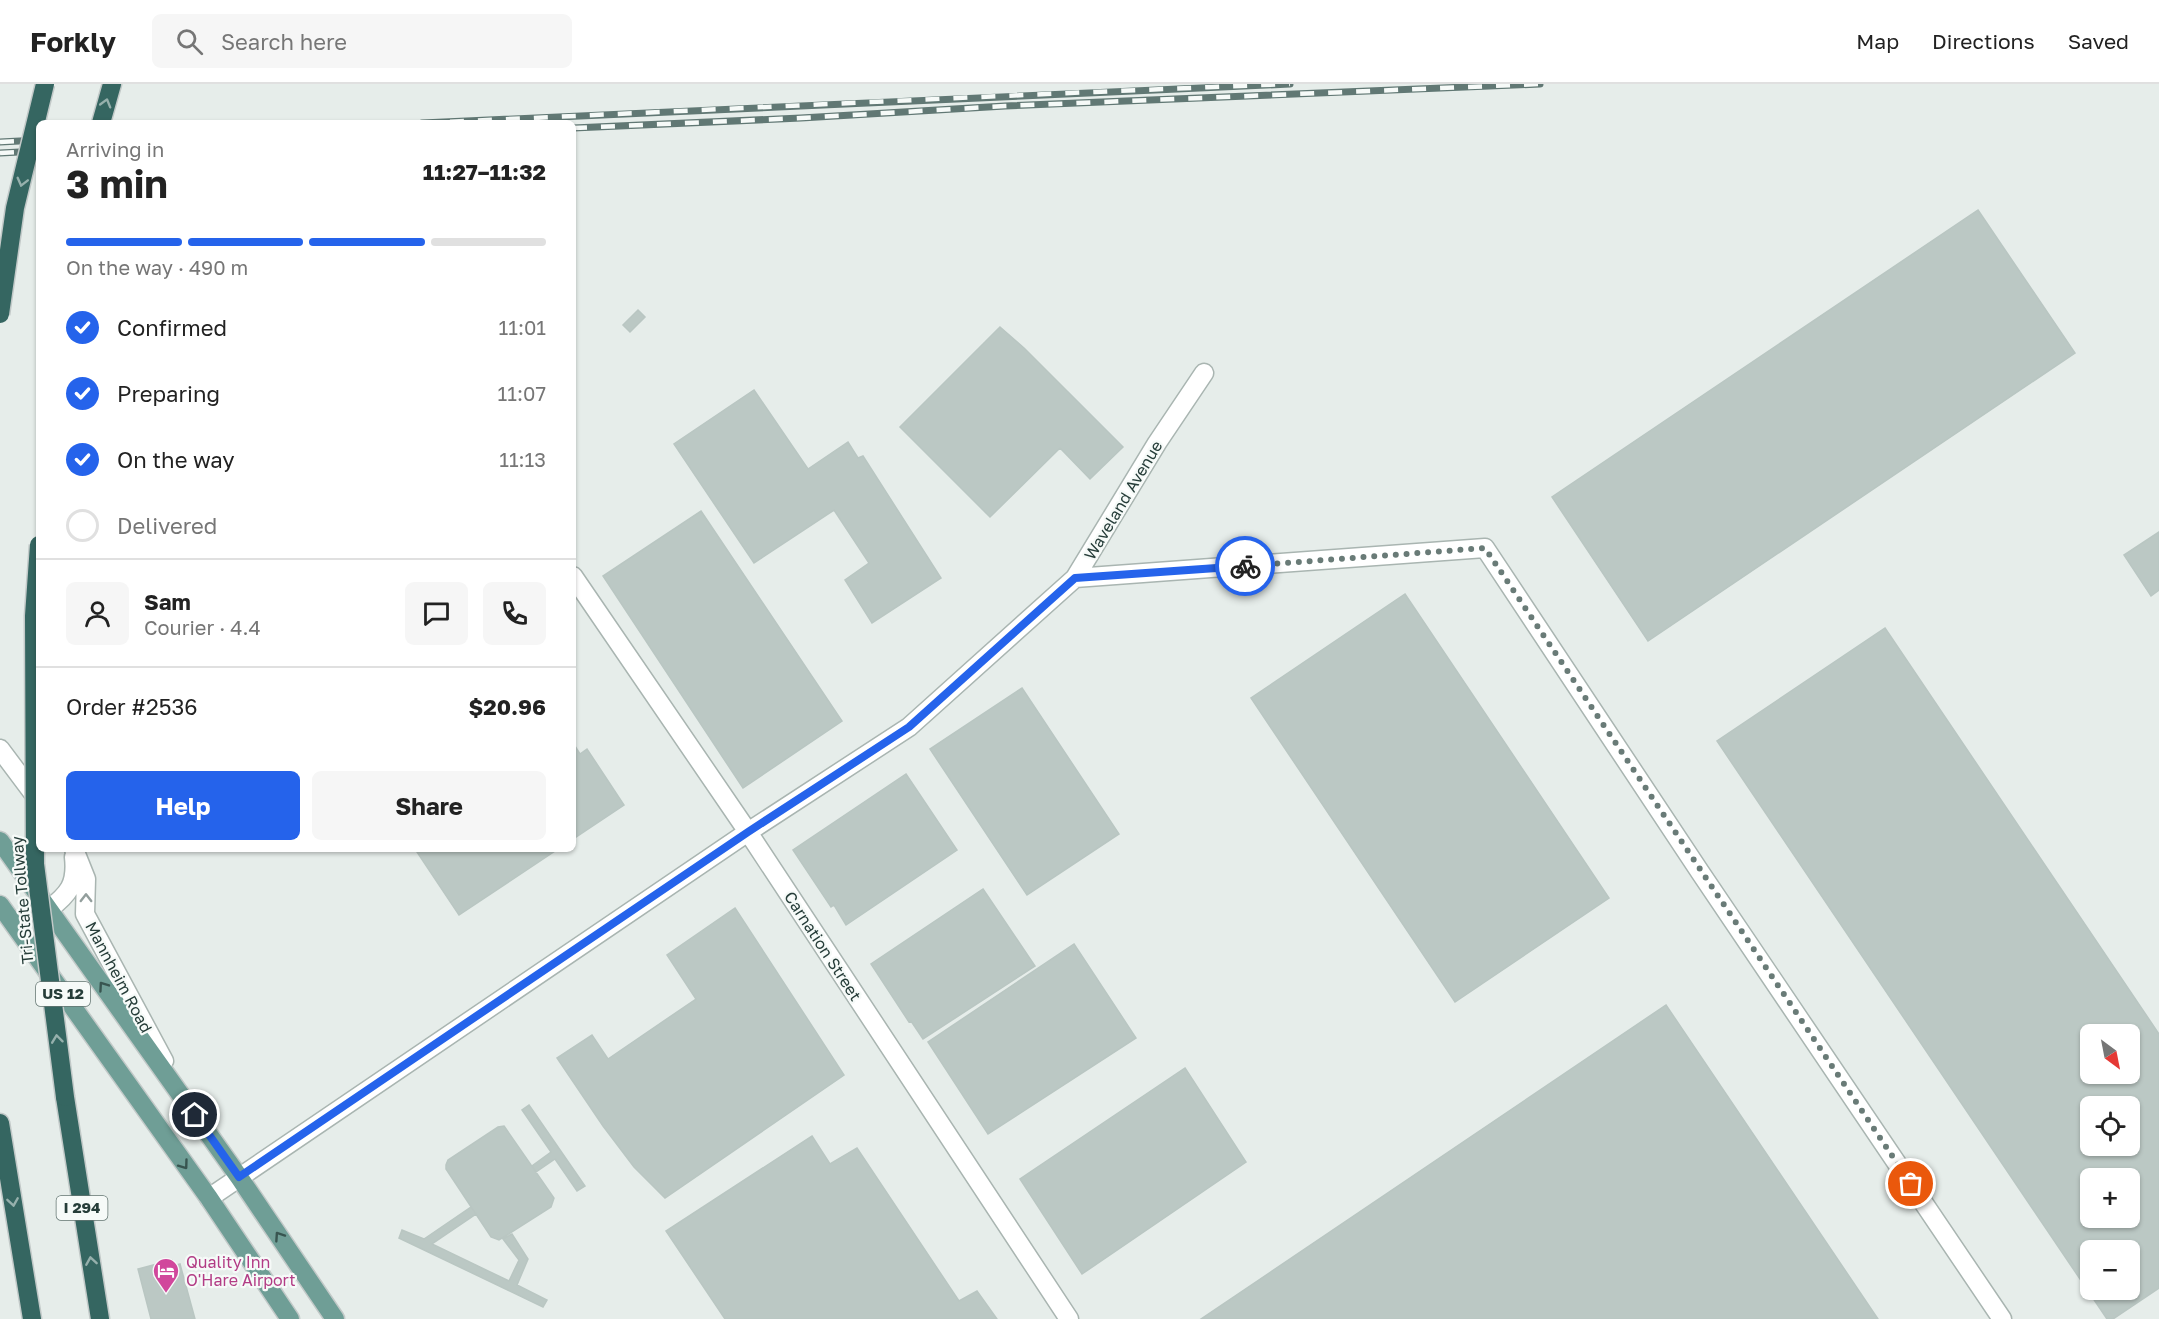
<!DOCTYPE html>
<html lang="en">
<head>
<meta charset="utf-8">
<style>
  :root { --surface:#fff; --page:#f6f6f6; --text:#222; --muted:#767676; --line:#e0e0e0; --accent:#2563eb }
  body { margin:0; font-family:"Golos Text",sans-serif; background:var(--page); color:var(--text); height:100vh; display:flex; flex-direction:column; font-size:22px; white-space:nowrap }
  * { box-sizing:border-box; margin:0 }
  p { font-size:20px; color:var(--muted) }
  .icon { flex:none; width:33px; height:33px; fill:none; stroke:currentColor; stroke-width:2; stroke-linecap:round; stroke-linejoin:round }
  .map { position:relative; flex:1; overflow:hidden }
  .panel { position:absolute; left:36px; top:36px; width:540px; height:732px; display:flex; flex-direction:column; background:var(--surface); border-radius:9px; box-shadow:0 2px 4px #0004 }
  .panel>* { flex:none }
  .needle { width:39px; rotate:148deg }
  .controls { position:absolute; left:2080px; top:940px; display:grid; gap:12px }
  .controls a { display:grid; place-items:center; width:60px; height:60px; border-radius:9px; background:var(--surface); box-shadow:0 2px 4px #0004; font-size:30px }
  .pin { position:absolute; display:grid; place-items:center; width:51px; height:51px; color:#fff; margin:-26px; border:3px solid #fff; border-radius:50%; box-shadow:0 2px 6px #0007 }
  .courier { position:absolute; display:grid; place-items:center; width:60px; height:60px; margin:-30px; border:4px solid #2563eb; border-radius:50%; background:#fff; color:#222; box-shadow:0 2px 8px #0007 }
  .headline em { font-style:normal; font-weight:700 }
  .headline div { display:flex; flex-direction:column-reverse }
  .headline { display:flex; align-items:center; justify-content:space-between; height:102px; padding:0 30px }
  h1 { font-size:39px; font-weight:700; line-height:45px }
  .bar { display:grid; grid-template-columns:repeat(4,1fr); gap:9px 6px; align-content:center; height:72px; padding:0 30px }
  .bar i { height:8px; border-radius:4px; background:var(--line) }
  .bar .active { background:var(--accent) }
  .bar p { grid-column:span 4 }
  .line { display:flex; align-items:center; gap:15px; padding:0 30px; border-top:2px solid var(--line) }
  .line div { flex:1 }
  .round { display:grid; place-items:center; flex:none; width:63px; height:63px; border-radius:9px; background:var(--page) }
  ol { padding:0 30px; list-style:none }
  li { display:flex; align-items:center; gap:18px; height:66px }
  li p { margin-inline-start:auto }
  li .icon { padding:6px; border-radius:50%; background:var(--accent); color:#fff; stroke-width:4 }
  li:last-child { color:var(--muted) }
  li i { width:33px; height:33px; border:3px solid var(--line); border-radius:50% }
  .button { display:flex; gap:12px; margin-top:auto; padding:12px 30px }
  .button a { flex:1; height:69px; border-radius:9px; background:var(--accent); color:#fff; font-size:24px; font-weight:700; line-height:69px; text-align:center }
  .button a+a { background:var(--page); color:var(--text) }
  header { display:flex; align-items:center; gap:36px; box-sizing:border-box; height:84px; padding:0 30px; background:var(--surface); border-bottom:2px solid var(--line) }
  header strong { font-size:28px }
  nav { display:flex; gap:33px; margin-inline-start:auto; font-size:21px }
  .search { width:420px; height:54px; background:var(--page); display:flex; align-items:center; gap:15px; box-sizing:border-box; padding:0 21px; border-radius:9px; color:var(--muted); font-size:22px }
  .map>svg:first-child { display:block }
</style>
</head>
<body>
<header>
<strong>Forkly</strong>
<div class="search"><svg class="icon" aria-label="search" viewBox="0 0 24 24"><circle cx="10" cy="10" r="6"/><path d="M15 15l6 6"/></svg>Search here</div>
<nav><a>Map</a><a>Directions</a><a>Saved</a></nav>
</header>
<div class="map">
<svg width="2159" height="1235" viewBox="0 0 2159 1235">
  <rect width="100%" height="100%" fill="#e6edea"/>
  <path fill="#bbc8c4" stroke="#b9c6c2" stroke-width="1.5" fill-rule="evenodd" d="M 1978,126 L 2075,269 L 1648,557 L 1552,413 Z
    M 638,226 L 645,233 L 630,248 L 623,241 Z
    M 1000,243 L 1024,264 L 1123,363 L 1090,395 L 1060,364 L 990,433 L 900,343 Z
    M 754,306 L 808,385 L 848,358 L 858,374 L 863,372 L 941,494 L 872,539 L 845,496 L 869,479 L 834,426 L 754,479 L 674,360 Z
    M 701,427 L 842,637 L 743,704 L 603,492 Z
    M 2159,448 L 2159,506 L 2151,512 L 2124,471 Z
    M 1405,510 L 1609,814 L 1455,918 L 1251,614 Z
    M 1885,544 L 2159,950 L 2159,1204 L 2113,1235 L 2107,1235 L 1717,657 ZM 2091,951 L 2130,951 L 2130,990 L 2091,990 ZM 2091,1023 L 2130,1023 L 2130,1062 L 2091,1062 ZM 2091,1095 L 2130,1095 L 2130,1134 L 2091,1134 ZM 2091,1167 L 2130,1167 L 2130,1206 L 2091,1206 Z
    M 1022,604 L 1119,750 L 1027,811 L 930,665 Z
    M 573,659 L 580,670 L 587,665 L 624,721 L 573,755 Z
    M 906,690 L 957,766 L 846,841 L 834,821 L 831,823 L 793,766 Z
    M 415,765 L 558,765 L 459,831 Z
    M 983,805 L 1035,882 L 923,955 L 911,937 L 909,938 L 871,880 Z
    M 735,824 L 844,991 L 665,1114 L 634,1083 L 603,1042 L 557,974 L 592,951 L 608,975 L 696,915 L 667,871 Z
    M 1074,860 L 1136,954 L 988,1050 L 928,958 Z
    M 1666,921 L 1878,1235 L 1201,1235 Z
    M 1185,984 L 1246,1078 L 1082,1190 L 1020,1095 Z
    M 529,1021 L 585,1102 L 577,1107 L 555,1075 L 536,1088 L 532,1082 L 551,1068 L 522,1026 Z
    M 504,1042 L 554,1114 L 551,1123 L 499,1156 L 491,1153 L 446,1085 L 446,1081 L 448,1076 L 498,1043 Z
    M 812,1052 L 830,1080 L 857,1064 L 959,1217 L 977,1207 L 997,1235 L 725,1235 L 666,1147 Z
    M 471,1123 L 476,1130 L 432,1160 L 509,1197 L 519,1176 L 503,1155 L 512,1150 L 528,1175 L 517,1201 L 547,1216 L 543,1223 L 399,1154 L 402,1146 L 424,1155 Z
    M 172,1176 L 173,1182 L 180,1180 L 195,1235 L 151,1235 L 138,1185 Z"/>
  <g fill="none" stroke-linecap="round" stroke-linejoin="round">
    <g stroke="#a9b5b1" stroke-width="21">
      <path id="minor" d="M 573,492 L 748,748 L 1069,1235
        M 1075,494 L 1485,464 L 1700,788 L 2002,1235
        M 0,665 L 39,717
        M 74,765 L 86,795 L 85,830 L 164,977
        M 48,826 C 69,810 77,800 74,773
        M 209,1114 L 748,748 L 909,643 L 1075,494 L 1157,359 L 1204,289"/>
    </g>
    <g stroke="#c2c9c8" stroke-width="21">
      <path id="major" d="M 0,757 L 239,1093 L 335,1235
        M 0,821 L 209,1114 L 290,1235"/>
    </g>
    <g stroke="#c2c9c8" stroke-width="21">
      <path id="highway" d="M 101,39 L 112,0
        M 65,1013 L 100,1235
        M 0,1039 L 32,1235"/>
    </g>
    <use href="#minor" stroke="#fff" stroke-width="18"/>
    <use href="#major" stroke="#6f9e96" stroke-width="18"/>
    <use href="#highway" stroke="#356661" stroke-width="18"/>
    <g stroke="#617874" stroke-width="7">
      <path id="rail" d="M 422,39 C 711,26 1000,11 1290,0
        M 573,44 L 801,34 L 1005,22 L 1540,0
        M 0,58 L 39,56
        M 0,69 L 39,67"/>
    </g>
    <use href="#rail" stroke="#f6faf8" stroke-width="4.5" stroke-dasharray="14" stroke-linecap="butt"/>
    <g stroke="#c2c9c8" stroke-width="21" stroke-linecap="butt">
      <path id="highway-bridge" d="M 0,230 L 15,124 L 45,0
        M 39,461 L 34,532 L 35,780 L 65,1013"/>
    </g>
    <use href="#highway-bridge" stroke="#356661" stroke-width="18"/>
  </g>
  <defs><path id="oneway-chevron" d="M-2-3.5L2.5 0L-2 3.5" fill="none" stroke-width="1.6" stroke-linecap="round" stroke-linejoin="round" transform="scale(1.5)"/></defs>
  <g stroke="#96b0ac">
    <use href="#oneway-chevron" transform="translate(106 19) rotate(-74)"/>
    <use href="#oneway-chevron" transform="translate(22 98) rotate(104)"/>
    <use href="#oneway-chevron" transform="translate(57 955) rotate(-97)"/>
    <use href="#oneway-chevron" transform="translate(13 1118) rotate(81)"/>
    <use href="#oneway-chevron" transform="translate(91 1177) rotate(-99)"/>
  </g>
  <use stroke="#929e9c" href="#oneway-chevron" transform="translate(86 814) rotate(-90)"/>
  <g stroke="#385550">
    <use href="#oneway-chevron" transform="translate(103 902) rotate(-125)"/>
    <use href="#oneway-chevron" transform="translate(184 1081) rotate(54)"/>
    <use href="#oneway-chevron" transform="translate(279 1152) rotate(-124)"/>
  </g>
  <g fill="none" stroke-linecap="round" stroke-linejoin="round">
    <path stroke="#697b77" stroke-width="6" stroke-dasharray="0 10.8" d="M 1245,482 L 1485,464 L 1911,1100"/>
    <path stroke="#2563eb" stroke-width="8" d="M 195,1031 L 239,1093 L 748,748 L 909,643 L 1075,494 L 1245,482"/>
  </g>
  <defs>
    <g id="hotel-pin" transform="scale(1.35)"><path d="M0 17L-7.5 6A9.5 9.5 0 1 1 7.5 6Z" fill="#d1479c" stroke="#f6faf8"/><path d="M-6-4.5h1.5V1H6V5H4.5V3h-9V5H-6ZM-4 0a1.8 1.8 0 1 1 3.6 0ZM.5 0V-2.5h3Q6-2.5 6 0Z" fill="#fff"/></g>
  </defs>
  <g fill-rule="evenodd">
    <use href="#hotel-pin" x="166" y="1187"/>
  </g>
  <g text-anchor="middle" stroke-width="4.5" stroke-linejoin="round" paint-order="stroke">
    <g fill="#f6faf8" stroke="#647672" stroke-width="1.5">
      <rect x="36" y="898" width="54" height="24" rx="4.5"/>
      <rect x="56.5" y="1112" width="51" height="24" rx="4.5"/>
    </g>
    <g font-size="15" font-weight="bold" fill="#263d39">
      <text x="63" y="915">US 12</text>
      <text x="82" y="1129">I 294</text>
    </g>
    <g font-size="16" fill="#263d39" stroke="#f6faf8">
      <text transform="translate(1123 416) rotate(-59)" y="6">Waveland Avenue</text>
      <text transform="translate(22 816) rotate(-95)" y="6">Tri-State Tollway</text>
      <text transform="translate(823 862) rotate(57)" y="6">Carnation Street</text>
      <text transform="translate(119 893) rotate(62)" y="6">Mannheim Road</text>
    </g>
    <g font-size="16" fill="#b23c85" stroke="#f6faf8" text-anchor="start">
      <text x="186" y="1184">Quality Inn<tspan x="186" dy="18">O'Hare Airport</tspan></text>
    </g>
  </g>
</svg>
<div class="controls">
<a><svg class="needle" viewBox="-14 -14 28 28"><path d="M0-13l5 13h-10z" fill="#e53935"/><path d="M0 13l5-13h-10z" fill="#767676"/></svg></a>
<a><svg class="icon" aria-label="locate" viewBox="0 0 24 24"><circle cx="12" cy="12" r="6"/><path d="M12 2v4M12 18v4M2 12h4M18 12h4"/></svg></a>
<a>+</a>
<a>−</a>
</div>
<div class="pin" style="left:1911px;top:1100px;background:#ea580c"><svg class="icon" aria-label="bag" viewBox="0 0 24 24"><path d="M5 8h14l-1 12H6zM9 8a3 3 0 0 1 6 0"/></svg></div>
<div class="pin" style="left:195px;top:1031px;background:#1f2937"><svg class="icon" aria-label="home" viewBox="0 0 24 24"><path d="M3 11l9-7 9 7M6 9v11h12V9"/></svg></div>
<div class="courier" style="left:1245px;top:482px"><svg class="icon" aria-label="bike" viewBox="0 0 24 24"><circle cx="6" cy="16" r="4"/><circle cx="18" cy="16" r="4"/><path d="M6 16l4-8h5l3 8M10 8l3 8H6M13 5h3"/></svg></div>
<section class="panel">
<div class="headline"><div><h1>3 min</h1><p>Arriving in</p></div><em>11:27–11:32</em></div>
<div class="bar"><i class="active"></i><i class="active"></i><i class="active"></i><i></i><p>On the way · 490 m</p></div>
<ol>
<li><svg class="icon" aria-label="check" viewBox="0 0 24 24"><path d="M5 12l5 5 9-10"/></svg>Confirmed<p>11:01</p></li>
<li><svg class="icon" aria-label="check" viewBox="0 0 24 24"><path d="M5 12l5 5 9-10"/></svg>Preparing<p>11:07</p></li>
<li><svg class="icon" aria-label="check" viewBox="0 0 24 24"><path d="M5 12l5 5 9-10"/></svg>On the way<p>11:13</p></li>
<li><i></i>Delivered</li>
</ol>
<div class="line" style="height:108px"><a class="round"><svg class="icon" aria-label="person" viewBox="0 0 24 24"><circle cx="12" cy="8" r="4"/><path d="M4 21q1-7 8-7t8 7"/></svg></a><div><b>Sam</b><p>Courier · 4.4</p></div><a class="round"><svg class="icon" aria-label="chat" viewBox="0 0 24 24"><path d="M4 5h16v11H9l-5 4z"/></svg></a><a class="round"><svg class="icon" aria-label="phone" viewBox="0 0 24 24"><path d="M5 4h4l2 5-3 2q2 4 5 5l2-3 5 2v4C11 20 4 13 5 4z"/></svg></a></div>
<div class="line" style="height:78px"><div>Order #2536</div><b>$20.96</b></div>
<div class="button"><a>Help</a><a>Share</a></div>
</section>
</div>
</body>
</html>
